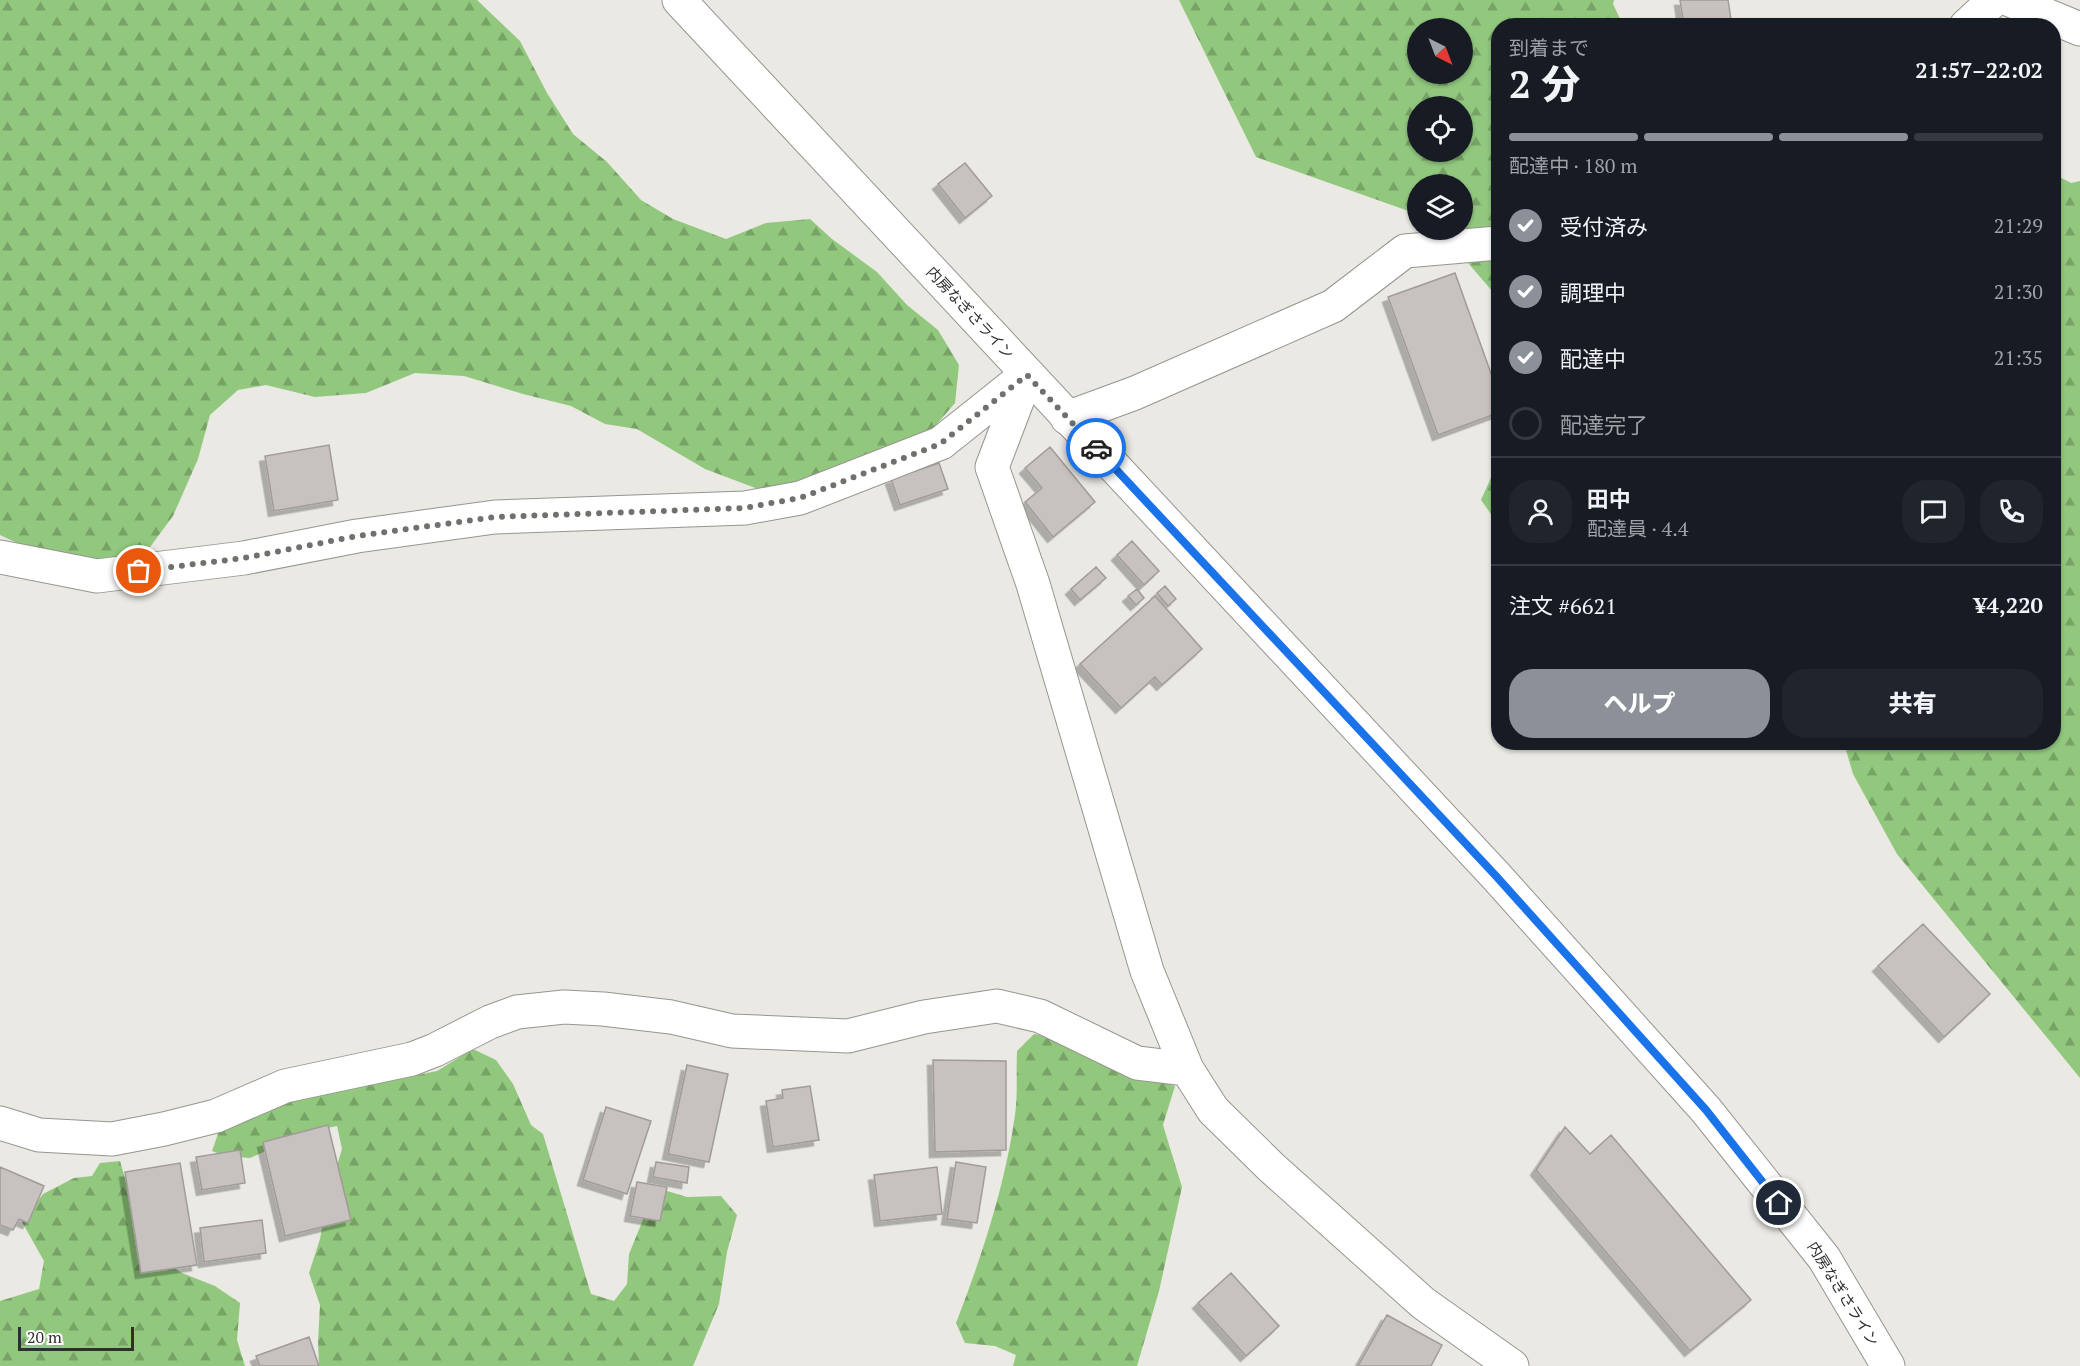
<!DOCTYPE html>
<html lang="ja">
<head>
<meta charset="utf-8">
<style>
  :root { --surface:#171b24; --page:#20242c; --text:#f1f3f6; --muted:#9ea1a6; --line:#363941; --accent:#8c9099 }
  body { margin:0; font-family:"PT Serif","Noto Sans JP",serif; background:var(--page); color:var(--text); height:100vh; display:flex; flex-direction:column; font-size:22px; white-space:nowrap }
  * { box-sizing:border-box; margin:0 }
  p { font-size:20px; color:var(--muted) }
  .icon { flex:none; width:33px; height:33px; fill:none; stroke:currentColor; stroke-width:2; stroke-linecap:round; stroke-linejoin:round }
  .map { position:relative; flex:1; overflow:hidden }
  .side { position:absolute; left:1491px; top:18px; width:570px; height:732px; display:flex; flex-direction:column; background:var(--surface); border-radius:24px; box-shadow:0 2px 4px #0004 }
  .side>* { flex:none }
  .needle { width:39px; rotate:138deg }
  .tools { position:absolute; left:1407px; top:18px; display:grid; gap:12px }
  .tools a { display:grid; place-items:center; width:66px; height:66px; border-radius:50%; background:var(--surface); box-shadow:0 2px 4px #0004; font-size:30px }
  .scale { position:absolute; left:18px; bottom:15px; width:116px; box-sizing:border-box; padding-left:6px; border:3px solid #2f2f2c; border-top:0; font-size:16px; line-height:21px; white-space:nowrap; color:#2f2f2c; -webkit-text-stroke:4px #fff; paint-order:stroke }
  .pin { position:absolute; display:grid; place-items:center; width:51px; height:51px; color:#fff; margin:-26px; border:3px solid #fff; border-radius:50%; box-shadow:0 2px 6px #0007 }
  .courier { position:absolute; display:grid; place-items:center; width:60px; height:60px; margin:-30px; border:4px solid #1a73e8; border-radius:50%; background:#fff; color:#222; box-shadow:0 2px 8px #0007 }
  .overview em { font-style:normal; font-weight:800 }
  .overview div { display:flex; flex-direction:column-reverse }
  .overview { display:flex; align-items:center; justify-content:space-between; height:102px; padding:0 18px }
  h1 { font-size:39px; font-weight:800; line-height:45px }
  .bar { display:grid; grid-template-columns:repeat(4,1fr); gap:9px 6px; align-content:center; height:72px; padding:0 18px }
  .bar i { height:8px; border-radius:4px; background:var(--line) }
  .bar .current { background:var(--accent) }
  .bar p { grid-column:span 4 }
  .line { display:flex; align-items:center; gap:15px; padding:0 18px; border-top:2px solid var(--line) }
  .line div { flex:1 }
  .round { display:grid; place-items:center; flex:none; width:63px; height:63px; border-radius:24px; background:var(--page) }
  ol { padding:0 18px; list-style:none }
  li { display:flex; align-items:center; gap:18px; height:66px }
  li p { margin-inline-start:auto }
  li .icon { padding:6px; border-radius:50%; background:var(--accent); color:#fff; stroke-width:4 }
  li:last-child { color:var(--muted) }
  li i { width:33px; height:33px; border:3px solid var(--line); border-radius:50% }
  .action { display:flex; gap:12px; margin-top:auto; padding:12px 18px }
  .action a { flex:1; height:69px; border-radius:24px; background:var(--accent); color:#fff; font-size:24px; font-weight:800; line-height:69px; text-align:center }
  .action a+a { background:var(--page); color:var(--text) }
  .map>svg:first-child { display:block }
</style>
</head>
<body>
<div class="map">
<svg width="2080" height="1366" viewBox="0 0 2080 1366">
  <defs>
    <pattern id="forest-firs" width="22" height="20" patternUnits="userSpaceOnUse" patternTransform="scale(1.5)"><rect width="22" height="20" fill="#92c87e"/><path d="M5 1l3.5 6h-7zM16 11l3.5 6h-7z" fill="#78a367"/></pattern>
    <filter id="shadow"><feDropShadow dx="-5.5" dy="5.5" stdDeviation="0" flood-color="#0004"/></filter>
  </defs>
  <rect width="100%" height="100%" fill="#eae9e3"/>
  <path fill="url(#forest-firs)" fill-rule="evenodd" d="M 0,0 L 477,0 L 520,41 L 547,93 L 573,134 L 607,162 L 641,200 L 673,219 L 726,239 L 766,223 L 810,219 L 832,239 L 877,272 L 907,305 L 938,330 L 959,365 L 955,403 L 923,440 L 774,495 L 705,469 L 637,429 L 605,424 L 571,406 L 523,394 L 464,376 L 415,373 L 366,393 L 315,397 L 266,385 L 238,390 L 210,415 L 198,459 L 173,516 L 150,547 L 99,566 L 62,558 L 17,543 L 0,535 Z
    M 1179,0 L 1614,0 L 1613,4 L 1623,25 L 1498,26 L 1498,298 L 1440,230 L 1462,230 L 1462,184 L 1418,184 L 1417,214 L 1256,157 ZM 1418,28 L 1462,28 L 1462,74 L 1418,74 ZM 1418,106 L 1462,106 L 1462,152 L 1418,152 Z
    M 2054,174 L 2071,183 L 2080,181 L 2080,1078 L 1897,854 L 1853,774 L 1844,743 L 2054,742 Z
    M 1498,462 L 1498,524 L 1481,500 Z
    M 1034,1034 L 1062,1040 L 1128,1070 L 1175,1086 L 1163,1125 L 1182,1187 L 1159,1291 L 1137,1366 L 1013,1366 L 1016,1355 L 995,1346 L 965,1343 L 956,1323 C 982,1256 1005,1186 1015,1115 C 1018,1094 1016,1072 1017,1051 Z
    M 473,1049 L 496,1060 L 513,1084 L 531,1125 L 543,1134 L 591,1294 L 614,1301 L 627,1284 L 629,1254 L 647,1210 L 667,1191 L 687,1197 L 721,1196 L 737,1215 L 727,1252 L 719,1304 L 693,1366 L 319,1366 L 318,1341 L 320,1305 L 309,1273 L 320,1239 L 327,1199 L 342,1149 L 337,1126 L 289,1136 L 272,1148 L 250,1158 L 225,1156 L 212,1151 L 219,1131 L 271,1105 L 437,1071 Z
    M 120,1161 L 138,1224 L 155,1256 L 182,1273 L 215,1286 L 240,1303 L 237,1340 L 245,1366 L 0,1366 L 0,1301 L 39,1289 L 44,1261 L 22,1222 L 43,1194 L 74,1178 L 92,1176 L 100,1163 Z"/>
  <path fill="#c7c1bf" stroke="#a19b99" stroke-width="1.5" filter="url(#shadow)" d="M 1680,0 L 1728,0 L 1732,26 L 1684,26 Z
    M 965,163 L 992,196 L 965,218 L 938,184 Z
    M 1455,273 L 1498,393 L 1498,413 L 1438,435 L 1388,297 Z
    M 329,445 L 338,500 L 274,511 L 265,456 Z
    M 1050,447 L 1095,502 L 1053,537 L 1025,502 L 1042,488 L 1025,468 Z
    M 939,463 L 948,489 L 900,505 L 891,479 Z
    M 1132,541 L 1159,571 L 1144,585 L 1117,555 Z
    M 1096,567 L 1106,578 L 1080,600 L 1071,589 Z
    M 1165,586 L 1176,599 L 1168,606 L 1157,593 Z
    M 1137,589 L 1144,598 L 1136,605 L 1128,596 Z
    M 1155,596 L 1202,649 L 1162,685 L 1155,677 L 1121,708 L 1080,664 Z
    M 1923,924 L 1990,994 L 1944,1037 L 1878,966 Z
    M 933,1060 L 1006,1061 L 1006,1150 L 935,1152 Z
    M 687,1065 L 728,1074 L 709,1162 L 668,1154 Z
    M 810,1086 L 819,1140 L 773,1147 L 766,1101 L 783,1098 L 782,1090 Z
    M 606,1107 L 651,1121 L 627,1194 L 583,1180 Z
    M 328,1125 L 351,1220 L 285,1236 L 263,1142 Z
    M 1565,1127 L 1590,1154 L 1611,1135 L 1751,1300 L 1690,1351 L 1536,1170 Z
    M 240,1150 L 245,1183 L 202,1190 L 196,1157 Z
    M 656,1162 L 689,1167 L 687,1183 L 653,1177 Z
    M 956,1162 L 986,1167 L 977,1223 L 947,1219 Z
    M 180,1163 L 197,1265 L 141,1273 L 125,1172 Z
    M 0,1167 L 44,1186 L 28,1223 L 19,1219 L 13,1230 L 0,1225 Z
    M 937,1167 L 942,1214 L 880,1221 L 874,1175 Z
    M 637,1182 L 667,1187 L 660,1221 L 630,1216 Z
    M 262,1220 L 266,1253 L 204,1262 L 200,1228 Z
    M 1231,1273 L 1279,1326 L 1246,1356 L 1198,1303 Z
    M 1387,1315 L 1442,1345 L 1431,1366 L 1358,1366 Z
    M 309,1337 L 319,1366 L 260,1366 L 256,1356 Z"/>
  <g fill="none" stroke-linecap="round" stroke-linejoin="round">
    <g stroke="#969590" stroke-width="35">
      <path id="minor" d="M 2010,0 L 2080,29
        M 1966,26 L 1994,0
        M 1027,375 L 992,467 L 1033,584 L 1147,971 L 1187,1069 L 1213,1110 L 1271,1167 L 1423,1303 L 1512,1366
        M 1067,418 L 1135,393 L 1333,306 L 1405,251 L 1498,243
        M 0,557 L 97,576 L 244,558 L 357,536 L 495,517 L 745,508 L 800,498 L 941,443 L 1025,376
        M 0,1123 L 39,1135 L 112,1139 L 164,1129 L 216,1116 L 285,1086 L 412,1059 L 435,1050 L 490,1022 L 517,1012 L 564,1007 L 603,1009 L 671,1017 L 732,1031 L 848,1036 L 924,1017 L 997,1006 L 1040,1016 L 1137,1063 L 1187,1069"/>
    </g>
    <g stroke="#969590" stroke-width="35">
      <path id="trunk" d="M 679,0 L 1496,876 L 1706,1110 L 1824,1258 L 1888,1366"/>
    </g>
    <use href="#minor" stroke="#fff" stroke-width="33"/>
    <use href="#trunk" stroke="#fff" stroke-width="33"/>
  </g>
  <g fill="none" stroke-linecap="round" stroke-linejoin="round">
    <path stroke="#70706c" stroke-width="6" stroke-dasharray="0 10.8" d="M 139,571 L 244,558 L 357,536 L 495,517 L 744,508 L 800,498 L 940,444 L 1027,375 L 1096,448"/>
    <path stroke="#1a73e8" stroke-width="8" d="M 1096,448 L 1496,876 L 1706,1110 L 1779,1203"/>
  </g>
  <g text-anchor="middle" stroke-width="4.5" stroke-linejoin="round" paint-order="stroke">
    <g font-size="15" fill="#2f2f2c" stroke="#fff">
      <text transform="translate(970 313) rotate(47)" y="5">内房なぎさライン</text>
      <text transform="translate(1843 1294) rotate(58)" y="5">内房なぎさライン</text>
    </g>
  </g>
</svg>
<div class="tools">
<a><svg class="needle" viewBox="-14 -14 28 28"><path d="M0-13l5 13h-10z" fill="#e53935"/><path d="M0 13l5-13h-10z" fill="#9ea1a6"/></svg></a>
<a><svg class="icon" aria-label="locate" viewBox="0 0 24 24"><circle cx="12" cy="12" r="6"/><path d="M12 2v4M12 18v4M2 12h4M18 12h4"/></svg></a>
<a><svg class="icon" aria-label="layers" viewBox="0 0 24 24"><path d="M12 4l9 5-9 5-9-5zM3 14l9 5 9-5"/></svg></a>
</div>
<div class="scale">20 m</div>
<div class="pin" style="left:139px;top:571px;background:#ea580c"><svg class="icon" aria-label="bag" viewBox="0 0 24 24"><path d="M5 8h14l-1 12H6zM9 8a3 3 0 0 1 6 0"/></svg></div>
<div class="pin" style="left:1779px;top:1203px;background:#1f2937"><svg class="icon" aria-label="home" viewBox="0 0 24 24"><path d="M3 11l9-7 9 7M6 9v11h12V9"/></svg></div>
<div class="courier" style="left:1096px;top:448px"><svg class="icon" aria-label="car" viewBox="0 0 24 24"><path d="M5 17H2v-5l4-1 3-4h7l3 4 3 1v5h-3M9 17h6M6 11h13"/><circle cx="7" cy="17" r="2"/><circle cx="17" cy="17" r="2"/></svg></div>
<section class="side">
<div class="overview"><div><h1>2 分</h1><p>到着まで</p></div><em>21:57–22:02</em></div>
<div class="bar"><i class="current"></i><i class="current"></i><i class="current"></i><i></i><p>配達中 · 180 m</p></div>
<ol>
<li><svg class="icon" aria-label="check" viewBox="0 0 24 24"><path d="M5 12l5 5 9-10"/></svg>受付済み<p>21:29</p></li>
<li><svg class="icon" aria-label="check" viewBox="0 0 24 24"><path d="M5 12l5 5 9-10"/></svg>調理中<p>21:30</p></li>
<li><svg class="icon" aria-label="check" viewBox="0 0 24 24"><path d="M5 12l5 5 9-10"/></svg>配達中<p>21:35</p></li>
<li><i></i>配達完了</li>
</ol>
<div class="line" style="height:108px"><a class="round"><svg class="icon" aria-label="person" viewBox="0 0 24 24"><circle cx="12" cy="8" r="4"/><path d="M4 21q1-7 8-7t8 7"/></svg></a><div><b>田中</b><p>配達員 · 4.4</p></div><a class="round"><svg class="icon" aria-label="chat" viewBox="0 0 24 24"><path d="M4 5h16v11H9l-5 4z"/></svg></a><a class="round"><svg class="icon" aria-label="phone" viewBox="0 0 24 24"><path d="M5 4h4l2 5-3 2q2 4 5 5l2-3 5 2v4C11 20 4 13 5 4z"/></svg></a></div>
<div class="line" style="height:78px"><div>注文 #6621</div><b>¥4,220</b></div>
<div class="action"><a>ヘルプ</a><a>共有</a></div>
</section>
</div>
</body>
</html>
